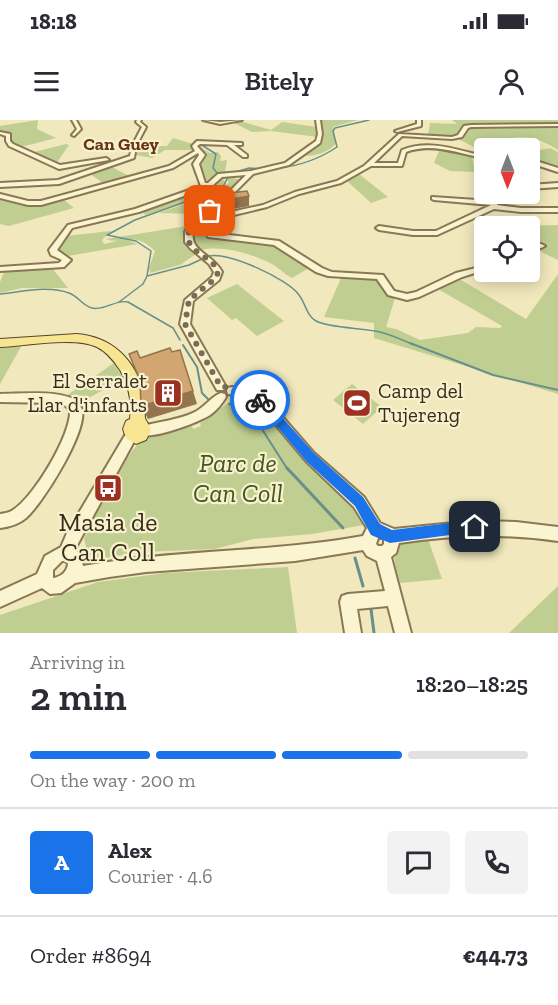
<!DOCTYPE html>
<html lang="en">
<head>
<meta charset="utf-8">
<style>
  :root { --surface:#fff; --page:#f2f2f3; --text:#2b2b33; --muted:#7c7c81; --line:#e1e1e2; --accent:#1a73e8 }
  body { margin:0; font-family:"Zilla Slab",serif; background:var(--page); color:var(--text); height:100vh; display:flex; flex-direction:column; font-size:22px; white-space:nowrap }
  * { box-sizing:border-box; margin:0 }
  p { font-size:20px; color:var(--muted) }
  .icon { flex:none; width:33px; height:33px; fill:none; stroke:currentColor; stroke-width:2; stroke-linecap:round; stroke-linejoin:round }
  .map { position:relative; height:513px; overflow:hidden }
  .side { display:flex; flex-direction:column; background:var(--surface); flex:1 }
  .side>* { flex:none }
  .needle { width:39px; rotate:180deg }
  .fabs { position:absolute; left:474px; top:18px; display:grid; gap:12px }
  .fabs a { display:grid; place-items:center; width:66px; height:66px; border-radius:6px; background:var(--surface); box-shadow:0 3px 15px #0003; font-size:30px }
  .pin { position:absolute; display:grid; place-items:center; width:51px; height:51px; color:#fff; margin:-26px; border-radius:12px; box-shadow:0 3px 9px #0006 }
  .courier { position:absolute; display:grid; place-items:center; width:60px; height:60px; margin:-30px; border:4px solid #1a73e8; border-radius:50%; background:#fff; color:#222; box-shadow:0 2px 8px #0007 }
  .overview em { font-style:normal; font-weight:600 }
  .overview div { display:flex; flex-direction:column-reverse }
  .overview { display:flex; align-items:center; justify-content:space-between; height:102px; padding:0 30px }
  h1 { font-size:39px; font-weight:600; line-height:45px }
  .bar { display:grid; grid-template-columns:repeat(4,1fr); gap:9px 6px; align-content:center; height:72px; padding:0 30px }
  .bar i { height:8px; border-radius:4px; background:var(--line) }
  .bar .selected { background:var(--accent) }
  .bar p { grid-column:span 4 }
  .line { display:flex; align-items:center; gap:15px; padding:0 30px; border-top:2px solid var(--line) }
  .line div { flex:1 }
  .round { display:grid; place-items:center; flex:none; width:63px; height:63px; border-radius:6px; background:var(--page) }
  .status { display:flex; justify-content:space-between; align-items:center; height:42px; padding:0 30px; background:var(--surface); direction:ltr }
  .status svg { height:16px; fill:currentColor }
  header { display:flex; justify-content:space-between; align-items:center; height:78px; padding:0 30px; background:var(--surface); font-size:27px; font-weight:600 }
  .map>svg:first-child { display:block }
</style>
</head>
<body>
<div class="status"><b>18:18</b><svg viewBox="0 0 49 12"><path d="M0 12V9h3v3zM5 12V6h3v6zM10 12V3h3v9zM15 12V0h3v12zM26 1h20v11H26zM47 4h2v5h-2z"/></svg></div>
<header><svg class="icon" aria-label="menu" viewBox="0 0 24 24"><path d="M4 6h16M4 12h16M4 18h16"/></svg>Bitely<svg class="icon" aria-label="person" viewBox="0 0 24 24"><circle cx="12" cy="8" r="4"/><path d="M4 21q1-7 8-7t8 7"/></svg></header>
<div class="map">
<svg width="558" height="513" viewBox="0 0 558 513">
  <rect width="100%" height="100%" fill="#f1e8bd"/>
  <path fill="#c0cf91" d="M 38,0 L 37,9 L 56,18 L 21,27 L 11,22 L 10,14 L 0,12 L 0,6 Z
    M 319,0 L 358,0 L 333,7 L 336,23 C 330,32 312,38 302,35 C 320,23 323,24 319,0 Z
    M 452,0 L 558,0 L 558,30 C 539,18 525,14 503,20 L 504,23 L 500,24 L 502,26 L 484,28 L 484,32 L 456,18 L 463,16 L 467,8 L 495,5 L 466,6 L 455,16 L 428,15 L 430,3 L 457,4 Z
    M 240,1 L 271,10 L 282,2 L 317,7 L 318,17 L 271,11 L 252,12 L 232,2 Z
    M 173,18 L 193,24 L 194,30 L 165,30 L 152,38 L 136,35 L 135,26 L 167,26 Z
    M 66,24 L 69,25 L 56,44 L 34,32 Z
    M 197,25 L 210,33 L 218,32 L 221,36 L 220,41 L 227,40 L 225,52 L 214,56 L 212,62 L 207,63 L 197,46 L 205,34 Z
    M 440,28 L 472,36 L 475,52 L 450,51 L 434,43 Z
    M 550,28 L 558,32 L 558,48 L 530,40 L 530,32 Z
    M 108,45 L 129,56 L 104,64 L 89,53 Z
    M 239,54 L 233,58 L 243,60 L 230,74 L 198,94 L 159,93 L 201,78 L 229,63 L 226,58 Z
    M 359,54 L 388,77 L 371,83 L 347,61 Z
    M 226,56 L 223,58 L 226,63 L 195,79 L 146,95 L 141,91 L 181,75 L 207,68 L 215,63 L 217,59 Z
    M 0,78 L 25,84 L 62,78 L 74,88 L 9,106 L 0,104 Z
    M 252,92 L 209,103 L 205,107 L 205,111 L 215,118 L 275,124 L 311,147 L 292,158 C 284,154 279,148 272,144 C 252,134 223,125 201,130 L 193,122 L 194,108 L 198,103 Z
    M 558,105 L 558,140 L 531,127 L 547,127 L 540,123 L 530,124 L 530,106 L 508,106 Z
    M 187,106 C 182,118 186,126 196,134 L 180,145 L 150,153 L 149,148 L 155,131 C 133,109 121,126 106,119 Z
    M 111,111 L 102,120 L 104,124 L 125,119 L 138,124 L 68,136 L 57,130 L 65,116 Z
    M 52,148 L 68,168 L 22,168 L 0,173 L 0,162 L 5,150 Z
    M 558,154 L 558,274 L 374,218 L 374,203 L 324,197 L 341,158 L 378,159 L 387,172 L 395,178 L 386,207 L 396,209 L 420,220 L 468,213 L 476,207 L 500,208 L 502,206 L 438,169 L 458,158 L 526,199 Z
    M 237,164 L 284,201 L 257,216 L 236,198 L 232,200 L 207,178 Z
    M 22,225 L 0,264 L 0,227 Z
    M 114,243 L 124,259 L 79,283 L 66,276 Z
    M 352,264 L 382,287 L 363,304 L 333,280 Z
    M 241,278 L 255,281 L 348,378 L 365,401 L 364,405 L 312,414 L 253,419 L 215,429 L 143,432 L 98,439 L 88,436 L 84,418 C 96,396 123,334 142,321 C 156,312 176,310 192,306 L 193,309 L 201,306 L 200,303 C 215,296 225,280 241,278 Z
    M 427,416 L 442,459 L 400,463 C 396,447 390,435 400,421 Z
    M 288,447 L 297,513 L 0,513 L 0,495 L 98,462 L 165,453 Z
    M 558,466 L 558,513 L 509,513 Z"/>
  <g fill="none" stroke-linecap="round" stroke-linejoin="round">
    <path stroke="#68908b" stroke-width="1.5" d="M 200,24 L 216,34 L 213,48 L 218,54
      M 278,48 C 299,46 319,39 337,27 L 333,11 L 335,8 L 369,0
      M 236,52 L 249,48 L 263,49
      M 209,136 C 227,131 288,159 299,175 C 306,184 306,195 316,201 C 328,208 365,208 380,212 C 392,215 403,220 414,225
      M 147,156 L 151,131 L 136,121 L 107,115 L 135,100 L 210,73 L 224,65 L 229,55
      M 0,174 C 22,172 48,165 69,173 C 78,176 83,186 92,188 C 105,191 116,179 128,182 L 173,208 L 180,220
      M 119,182 L 143,164 L 147,156 L 189,145 L 202,139"/>
    <path stroke="#68908b" stroke-width="2" d="M 410,223 L 493,255 L 558,270
      M 183,225 L 197,247 L 202,273 L 208,279
      M 229,284 L 245,287 L 253,295 L 288,350"/>
    <path stroke="#68908b" stroke-width="3" d="M 287,348 L 343,408
      M 355,438 L 363,466
      M 371,489 L 374,513"/>
    <g stroke="#8a7855" stroke-width="4">
      <path id="minor" d="M 72,0 L 76,0 L 81,9 L 74,16 L 72,15 L 77,9 Z
        M 137,0 L 141,0 L 140,2 L 146,7 L 136,26 L 134,38 L 59,64 L 0,67 L 0,63 L 58,60 L 130,36 L 132,26 L 142,7 L 136,2 Z
        M 203,0 L 220,2 L 242,0 L 220,4 Z
        M 316,0 L 320,0 L 322,14 L 320,23 L 289,45 L 253,54 L 227,80 L 199,99 L 263,85 L 295,72 L 337,61 L 364,46 L 399,14 L 452,17 L 458,15 L 464,6 L 471,5 L 558,4 L 558,6 L 471,7 L 468,8 L 462,17 L 452,19 L 402,16 L 374,43 L 398,43 L 402,30 C 430,19 456,30 484,36 L 484,38 C 458,34 433,22 406,32 L 402,46 L 371,46 L 341,63 L 299,74 L 267,87 L 196,104 C 183,131 212,132 222,152 L 219,160 L 193,181 L 190,204 L 226,267 L 225,270 L 217,270 L 180,204 L 185,180 L 212,157 L 214,152 L 209,144 L 190,128 L 185,122 L 185,112 L 192,98 L 223,78 L 246,55 L 222,57 L 212,66 L 139,92 L 72,108 L 57,130 L 71,140 L 64,147 L 0,151 L 0,147 L 59,143 L 62,140 L 51,135 L 49,130 L 68,105 L 135,89 L 201,66 L 193,44 L 199,35 L 198,33 L 173,48 L 41,85 L 28,85 L 0,78 L 0,74 L 28,81 L 41,81 L 169,46 L 195,31 L 192,26 L 197,21 L 242,23 L 242,25 L 234,25 L 247,35 L 247,37 L 243,37 L 227,25 L 200,24 L 197,26 L 205,35 L 199,44 L 205,63 L 208,63 L 218,54 L 251,51 L 285,43 L 316,21 L 318,14 Z
        M 417,0 L 421,0 L 421,6 L 397,12 L 395,11 L 417,4 Z
        M 0,12 L 10,14 L 10,21 L 13,24 L 60,45 L 106,38 L 109,40 L 59,49 L 9,26 L 6,21 L 6,16 L 0,14 Z
        M 501,23 L 505,23 L 510,28 L 506,28 Z
        M 530,39 L 558,48 L 558,52 L 530,43 Z
        M 558,63 L 558,67 L 530,69 L 530,65 Z
        M 508,74 L 515,74 L 498,83 L 497,85 L 521,88 L 558,88 L 558,92 L 521,92 L 494,89 L 437,115 L 413,115 L 379,110 L 376,108 L 379,106 L 413,111 L 436,111 L 491,85 L 434,80 L 432,79 L 432,77 L 492,81 Z
        M 218,100 L 223,101 L 212,106 L 211,111 L 213,113 L 279,121 L 322,148 L 332,152 L 383,155 L 394,171 L 407,174 L 416,172 L 456,153 L 484,146 L 484,150 L 462,157 L 419,177 L 407,180 L 388,175 L 377,159 L 328,156 L 316,152 L 274,125 L 208,117 L 204,111 L 206,105 Z
        M 530,123 L 541,124 L 545,126 L 541,128 L 530,127 Z
        M 232,267 L 252,270 L 266,278 L 314,333 L 364,377 L 380,403 L 394,409 L 474,401 L 516,402 L 558,407 L 558,421 C 505,413 452,415 399,423 L 396,433 L 391,437 L 411,513 L 395,513 L 388,486 L 357,489 L 361,513 L 345,513 L 340,482 L 342,476 L 348,474 L 385,471 L 377,441 L 367,436 L 363,430 L 295,441 L 146,452 L 109,457 L 75,463 L 61,473 L 50,474 L 42,468 L 0,487 L 0,471 L 37,454 L 45,436 L 61,427 L 67,413 L 127,312 L 131,311 L 135,312 L 137,316 L 75,429 L 80,434 L 83,446 C 176,429 270,433 363,416 L 367,408 L 354,387 L 306,341 L 258,284 L 249,278 L 228,274 L 227,271 L 228,268 ZM 378,418 L 382,418 L 384,419 L 384,424 L 382,426 L 378,426 L 376,424 ZM 62,441 L 65,441 L 68,443 C 68,451 61,457 53,458 L 53,450 Z
        M 221,273 L 225,274 L 226,277 C 222,284 217,290 210,295 C 197,303 154,319 140,315 L 138,311 L 140,307 C 158,301 177,301 195,292 C 205,287 212,276 221,273 Z
        M 0,274 C 20,274 55,270 73,279 C 77,281 81,286 82,290 C 87,312 43,383 26,398 C 19,404 9,407 0,408 L 0,394 C 5,393 9,393 13,390 C 34,377 71,315 70,291 L 66,286 L 58,283 L 0,282 Z"/>
    </g>
    <g stroke="#57452a" stroke-width="2">
      <path id="major" d="M 77,214 C 112,217 135,239 144,274 C 146,282 144,290 145,298 C 146,301 150,306 151,310 L 146,320 L 136,324 L 126,318 L 123,309 L 126,301 L 130,299 C 132,281 129,265 120,250 C 114,241 107,232 97,227 C 74,216 25,226 0,227 L 0,219 Z"/>
    </g>
    <use href="#minor" fill="#fbf4d1" fill-rule="evenodd"/>
    <use href="#major" fill="#f7e591" fill-rule="evenodd"/>
  </g>
  <path fill="#93744e" d="M 249,76 L 249,86 L 233,89 L 232,79 Z
    M 193,271 L 197,284 L 148,299 L 141,286 Z"/>
  <path fill="#d2a670" stroke="#93744e" stroke-width="1.5" d="M 247,71 L 249,76 L 232,79 L 230,73 Z
    M 170,228 L 172,232 L 180,230 L 193,271 L 141,286 L 140,260 L 129,234 L 137,231 L 140,238 Z"/>
  <path fill="#1a73e8" d="M 260,275 L 264,277 L 314,333 L 363,377 L 380,404 L 392,410 L 475,400 L 480,402 L 481,407 L 480,411 L 390,423 L 371,415 L 355,386 L 306,341 L 257,283 L 257,277 Z"/>
  <g fill="none" stroke-linecap="round" stroke-linejoin="round">
    <path stroke="#796e54" stroke-width="6" stroke-dasharray="0 10.8" d="M 210,91 L 194,99 C 193,104 188,110 188,117 C 188,133 214,137 218,152 L 216,158 L 189,180 L 185,204 L 221,267 L 228,267 L 232,271 L 252,274 L 260,280"/>
  </g>
  <defs>
    <g id="building-square" transform="scale(1.5)"><rect x="-9" y="-9" width="18" height="18" rx="4" fill="#9d3121" stroke="#f8f1cd"/><path d="M-4-6H4V6H1V3H-1V6H-4ZM-2.5-4.3h1.7v1.8h-1.7ZM.8-4.3h1.7v1.8H.8ZM-2.5-1h1.7V.8h-1.7ZM.8-1h1.7V.8H.8Z" fill="#fff"/></g>
    <g id="stadium-square" transform="scale(1.5)"><rect x="-9" y="-9" width="18" height="18" rx="4" fill="#9d3121" stroke="#f8f1cd"/><path d="M0-5a6.5 5 0 1 0 0 10a6.5 5 0 1 0 0-10ZM-3.5-1.8h7v3.6h-7Z" fill="#fff"/></g>
    <g id="bus-square" transform="scale(1.5)"><rect x="-9" y="-9" width="18" height="18" rx="4" fill="#9d3121" stroke="#f8f1cd"/><path d="M-5-6H5V4H4V6H2V4H-2V6H-4V4H-5ZM-3.5-4V0h7V-4ZM-3.5 1.2v1.5H-2V1.2ZM2 1.2v1.5H3.5V1.2Z" fill="#fff"/></g>
  </defs>
  <g fill-rule="evenodd">
    <use href="#building-square" x="168" y="273"/>
    <use href="#stadium-square" x="357" y="283"/>
    <use href="#bus-square" x="108" y="368"/>
  </g>
  <g text-anchor="middle" stroke-width="4.5" stroke-linejoin="round" paint-order="stroke">
    <g font-size="18" font-weight="bold" fill="#673317" stroke="#f8f1cd">
      <text x="121" y="30">Can Guey</text>
    </g>
    <g font-size="21" fill="#382d1b" stroke="#f8f1cd" text-anchor="end">
      <text x="147" y="268">El Serralet<tspan x="147" dy="24">Llar d'infants</tspan></text>
      <text x="378" y="278" text-anchor="start">Camp del<tspan x="378" dy="24">Tujereng</tspan></text>
    </g>
    <g font-size="26" font-style="italic" fill="#415620" stroke="#f8f1cd">
      <text x="238" y="352">Parc de<tspan x="238" dy="30">Can Coll</tspan></text>
    </g>
    <g font-size="26" fill="#382d1b" stroke="#f8f1cd">
      <text x="108" y="411">Masia de<tspan x="108" dy="30">Can Coll</tspan></text>
    </g>
  </g>
</svg>
<div class="fabs">
<a><svg class="needle" viewBox="-14 -14 28 28"><path d="M0-13l5 13h-10z" fill="#e53935"/><path d="M0 13l5-13h-10z" fill="#7c7c81"/></svg></a>
<a><svg class="icon" aria-label="locate" viewBox="0 0 24 24"><circle cx="12" cy="12" r="6"/><path d="M12 2v4M12 18v4M2 12h4M18 12h4"/></svg></a>
</div>
<div class="pin" style="left:210px;top:91px;background:#ea580c"><svg class="icon" aria-label="bag" viewBox="0 0 24 24"><path d="M5 8h14l-1 12H6zM9 8a3 3 0 0 1 6 0"/></svg></div>
<div class="pin" style="left:475px;top:407px;background:#1f2937"><svg class="icon" aria-label="home" viewBox="0 0 24 24"><path d="M3 11l9-7 9 7M6 9v11h12V9"/></svg></div>
<div class="courier" style="left:260px;top:280px"><svg class="icon" aria-label="bike" viewBox="0 0 24 24"><circle cx="6" cy="16" r="4"/><circle cx="18" cy="16" r="4"/><path d="M6 16l4-8h5l3 8M10 8l3 8H6M13 5h3"/></svg></div>
</div>
<section class="side">
<div class="overview"><div><h1>2 min</h1><p>Arriving in</p></div><em>18:20–18:25</em></div>
<div class="bar"><i class="selected"></i><i class="selected"></i><i class="selected"></i><i></i><p>On the way · 200 m</p></div>
<div class="line" style="height:108px"><b class="round" style="background:var(--accent);color:#fff">A</b><div><b>Alex</b><p>Courier · 4.6</p></div><a class="round"><svg class="icon" aria-label="chat" viewBox="0 0 24 24"><path d="M4 5h16v11H9l-5 4z"/></svg></a><a class="round"><svg class="icon" aria-label="phone" viewBox="0 0 24 24"><path d="M5 4h4l2 5-3 2q2 4 5 5l2-3 5 2v4C11 20 4 13 5 4z"/></svg></a></div>
<div class="line" style="height:78px"><div>Order #8694</div><b>€44.73</b></div>
</section>
</body>
</html>
